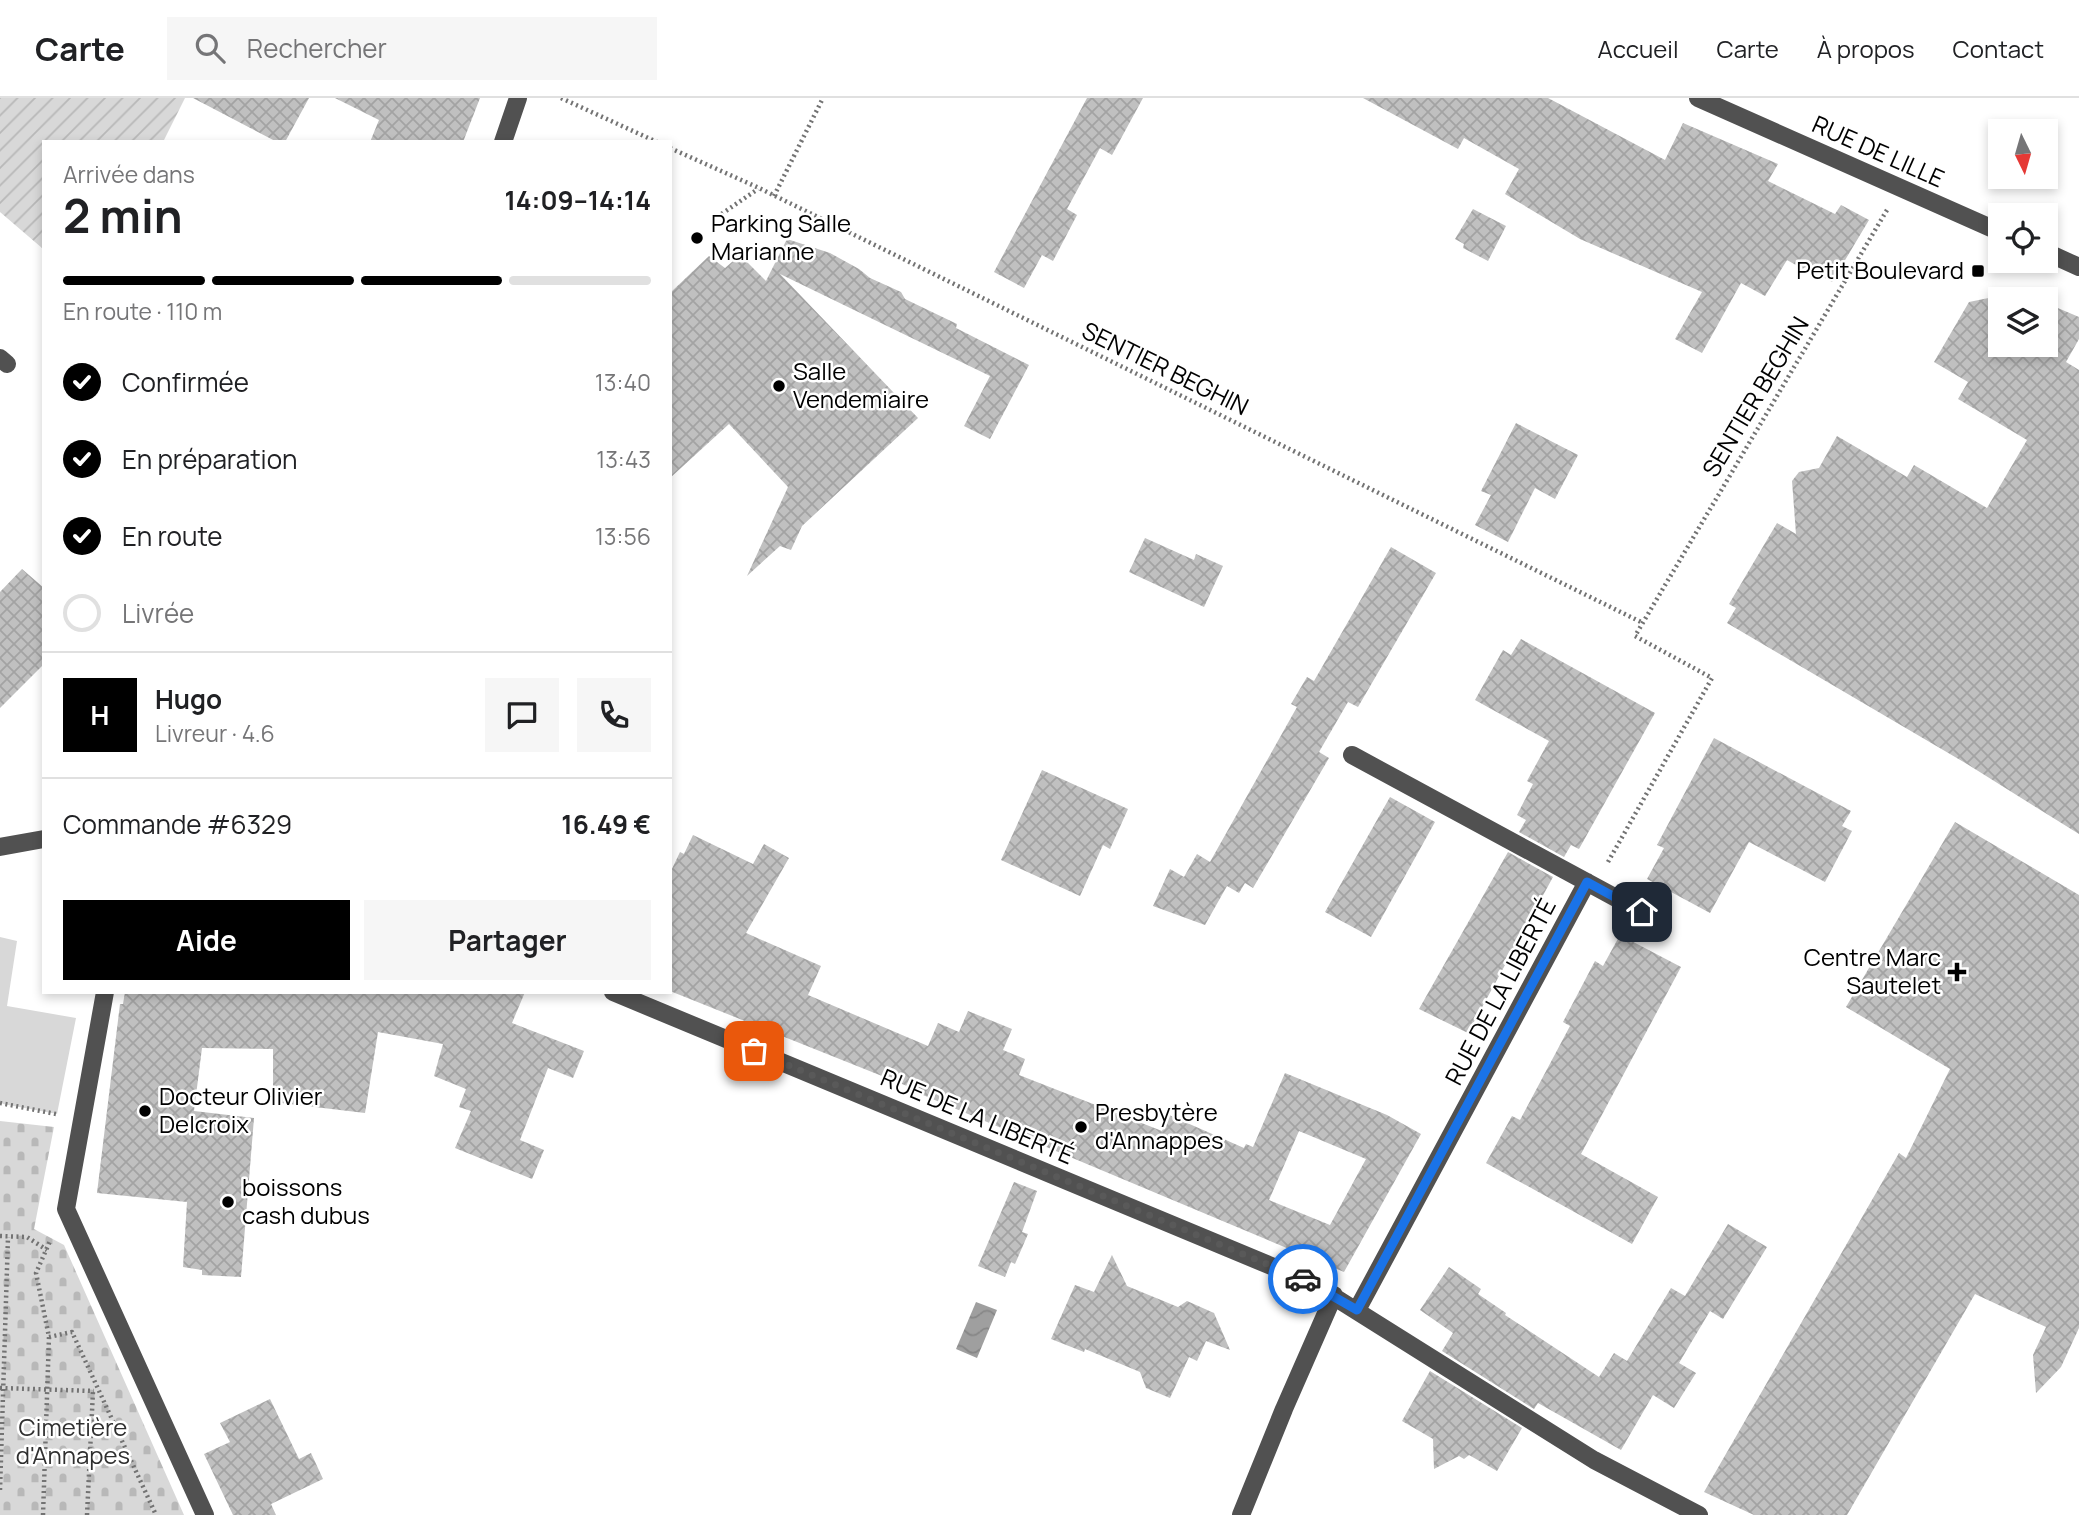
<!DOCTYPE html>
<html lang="fr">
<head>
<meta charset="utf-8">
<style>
  :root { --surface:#fff; --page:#f6f6f6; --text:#202124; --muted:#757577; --line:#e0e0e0; --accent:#000 }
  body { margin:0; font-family:Manrope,sans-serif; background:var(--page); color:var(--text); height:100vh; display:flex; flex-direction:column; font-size:26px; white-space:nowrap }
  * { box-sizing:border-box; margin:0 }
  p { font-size:23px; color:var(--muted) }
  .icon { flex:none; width:38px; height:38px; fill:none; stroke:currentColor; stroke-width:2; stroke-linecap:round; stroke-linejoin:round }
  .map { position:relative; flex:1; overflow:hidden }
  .drawer { position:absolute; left:42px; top:42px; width:630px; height:854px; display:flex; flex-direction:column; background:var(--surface); border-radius:0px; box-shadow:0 4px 10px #0003 }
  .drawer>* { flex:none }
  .needle { width:46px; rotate:175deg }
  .buttons { position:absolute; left:1988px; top:21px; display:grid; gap:14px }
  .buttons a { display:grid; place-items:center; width:70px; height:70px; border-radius:0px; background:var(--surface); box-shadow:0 4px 10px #0003; font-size:35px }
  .pin { position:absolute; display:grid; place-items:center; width:60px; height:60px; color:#fff; margin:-30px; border-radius:14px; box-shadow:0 4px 10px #0006 }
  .courier { position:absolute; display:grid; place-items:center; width:70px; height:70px; margin:-35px; border:5px solid #1a73e8; border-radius:50%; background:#fff; color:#222; box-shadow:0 2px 9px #0007 }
  .headline em { font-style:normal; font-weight:700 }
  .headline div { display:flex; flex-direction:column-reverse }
  .headline { display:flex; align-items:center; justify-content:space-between; height:119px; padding:0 21px }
  h1 { font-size:46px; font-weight:700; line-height:52px }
  .bar { display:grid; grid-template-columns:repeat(4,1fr); gap:10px 7px; align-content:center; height:84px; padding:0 21px }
  .bar i { height:9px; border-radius:5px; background:var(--line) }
  .bar .on { background:var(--accent) }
  .bar p { grid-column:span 4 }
  .line { display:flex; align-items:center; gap:18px; padding:0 21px; border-top:2px solid var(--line) }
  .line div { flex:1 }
  .round { display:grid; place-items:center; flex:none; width:74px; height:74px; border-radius:0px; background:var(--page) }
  ol { padding:0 21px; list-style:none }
  li { display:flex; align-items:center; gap:21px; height:77px }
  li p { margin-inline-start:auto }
  li .icon { padding:7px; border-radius:50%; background:var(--accent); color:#fff; stroke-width:4 }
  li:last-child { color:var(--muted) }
  li i { width:38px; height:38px; border:4px solid var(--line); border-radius:50% }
  .primary-button { display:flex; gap:14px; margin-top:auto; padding:14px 21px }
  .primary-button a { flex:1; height:80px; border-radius:0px; background:var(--accent); color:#fff; font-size:28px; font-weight:700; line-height:80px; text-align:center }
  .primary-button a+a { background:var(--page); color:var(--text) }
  header { display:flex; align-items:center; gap:42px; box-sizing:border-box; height:98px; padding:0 35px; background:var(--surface); border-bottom:2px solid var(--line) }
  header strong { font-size:33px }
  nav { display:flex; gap:38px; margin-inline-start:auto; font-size:24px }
  .search { width:490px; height:63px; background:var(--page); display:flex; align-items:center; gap:18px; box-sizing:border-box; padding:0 24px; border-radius:0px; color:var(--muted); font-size:26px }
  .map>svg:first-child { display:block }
</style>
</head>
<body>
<header>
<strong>Carte</strong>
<div class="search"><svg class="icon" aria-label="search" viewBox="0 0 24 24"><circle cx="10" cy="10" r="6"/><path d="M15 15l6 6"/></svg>Rechercher</div>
<nav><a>Accueil</a><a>Carte</a><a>À propos</a><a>Contact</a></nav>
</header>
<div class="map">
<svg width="2079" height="1417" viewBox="0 0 2079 1417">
  <defs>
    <pattern id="cemetery-stones" width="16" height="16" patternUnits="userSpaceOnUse" patternTransform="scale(1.75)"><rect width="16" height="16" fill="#d8d8d8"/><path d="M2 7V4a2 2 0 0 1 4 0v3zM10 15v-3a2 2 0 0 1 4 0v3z" fill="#b8b8b8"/></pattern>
    <pattern id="garden-furrows" width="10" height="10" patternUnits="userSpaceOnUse" patternTransform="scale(1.75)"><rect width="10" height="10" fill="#d8d8d8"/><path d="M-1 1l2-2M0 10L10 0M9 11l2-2" fill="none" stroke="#b8b8b8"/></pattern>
    <pattern id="water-waves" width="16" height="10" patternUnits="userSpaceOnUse" patternTransform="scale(1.75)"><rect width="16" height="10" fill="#9f9f9f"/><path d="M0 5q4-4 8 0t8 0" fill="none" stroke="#878787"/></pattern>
    <pattern id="building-cross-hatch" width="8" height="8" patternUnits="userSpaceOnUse" patternTransform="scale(1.75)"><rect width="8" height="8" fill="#c0c0c0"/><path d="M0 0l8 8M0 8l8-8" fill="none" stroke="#a3a3a3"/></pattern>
  </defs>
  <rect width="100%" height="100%" fill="#fff"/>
  <path fill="#d8d8d8" d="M 0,839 L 17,843 L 7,908 L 76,920 L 57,1016 L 3,1006 L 0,1003 Z"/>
  <path fill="url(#cemetery-stones)" d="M 0,1023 L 54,1029 L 34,1131 L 64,1147 L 184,1417 L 0,1417 Z"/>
  <path fill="url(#garden-furrows)" d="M 0,0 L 185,0 L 163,44 L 44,44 L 42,150 L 0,114 Z"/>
  <path fill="url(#water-waves)" d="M 976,1204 L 997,1212 L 977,1260 L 956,1251 Z"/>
  <path fill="url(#building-cross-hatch)" fill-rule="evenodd" d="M 193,0 L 309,0 L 285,44 L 277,44 Z
    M 335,0 L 480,0 L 463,44 L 370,44 L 379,22 Z
    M 1087,0 L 1143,0 L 1112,57 L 1100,50 L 1067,111 L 1077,117 L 1053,163 L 1042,157 L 1024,190 L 994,174 Z
    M 1363,0 L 1548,0 L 1665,62 L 1683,25 L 1778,66 L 1768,83 L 1835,116 L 1841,107 L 1869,122 L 1832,184 L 1805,169 L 1803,171 L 1787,162 L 1765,198 L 1741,185 L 1702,255 L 1675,241 L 1702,194 L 1580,141 L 1505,96 L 1519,71 L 1464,40 L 1458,51 Z
    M 1473,111 L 1506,128 L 1488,163 L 1463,150 L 1464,146 L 1455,141 Z
    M 787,141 L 830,155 L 859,171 L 870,180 L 901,194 L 905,201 L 957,226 L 956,230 L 1029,267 L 990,341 L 964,328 L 990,278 L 780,176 L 918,320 L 802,428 L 791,452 L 780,448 L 747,478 L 788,389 L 729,326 L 670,380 L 670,195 L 709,158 L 725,170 L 740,157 L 766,183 Z
    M 2018,194 L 2037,201 L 2000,201 L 2000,247 L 2046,247 L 2046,205 L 2079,219 L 2079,241 L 2066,264 L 2079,272 L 2079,736 L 1967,666 L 1727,525 L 1736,510 L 1729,506 L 1777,425 L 1796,436 L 1792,383 L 1799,374 L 1819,370 L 1837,338 L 1907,379 L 1914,367 L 1987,410 L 2027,342 L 1958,301 L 1968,284 L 1934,264 L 1969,204 Z
    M 1516,325 L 1578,357 L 1555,401 L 1535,390 L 1508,444 L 1475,427 L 1491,397 L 1481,393 Z
    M 1145,440 L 1194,462 L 1196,456 L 1223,468 L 1204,509 L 1129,474 Z
    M 1391,449 L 1436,475 L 1358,609 L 1348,604 L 1319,654 L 1329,660 L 1253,790 L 1245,785 L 1239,795 L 1227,788 L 1205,827 L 1153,808 L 1170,771 L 1184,779 L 1197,756 L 1210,764 L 1297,609 L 1291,606 L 1307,579 L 1314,583 Z
    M 22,471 L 44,490 L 44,566 L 0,610 L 0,494 Z
    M 1521,541 L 1655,615 L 1579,751 L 1571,747 L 1564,759 L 1519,734 L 1526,722 L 1517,717 L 1533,686 L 1527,683 L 1549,643 L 1475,602 L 1503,552 L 1511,557 Z
    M 1714,640 L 1851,713 L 1842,728 L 1852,733 L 1825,784 L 1749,744 L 1710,815 L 1647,781 L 1664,750 L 1657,747 Z
    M 1042,672 L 1128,711 L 1110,751 L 1103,747 L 1080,798 L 1001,762 Z
    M 1390,699 L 1435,724 L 1371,839 L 1325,814 Z
    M 1955,724 L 2079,797 L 2079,1230 L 2061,1269 L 2036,1295 L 2033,1257 L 2046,1229 L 1975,1196 L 1847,1417 L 1754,1417 L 1704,1394 L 1899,1055 L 1906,1060 L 1950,971 L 1846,909 Z
    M 693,737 L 753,766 L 764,746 L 789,760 L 746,835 L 821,868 L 808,897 L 928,948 L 938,925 L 959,934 L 968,913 L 1012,931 L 1003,952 L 1025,961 L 1019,977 L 1162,1033 L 1169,1017 L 1244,1050 L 1246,1046 L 1253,1049 L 1285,975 L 1387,1017 L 1421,1036 L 1344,1174 L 911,992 L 912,990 L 670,893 L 670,775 L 680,754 L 684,756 ZM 1299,1033 L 1366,1061 L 1330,1127 L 1269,1102 Z
    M 1508,754 L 1553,779 L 1468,935 L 1419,911 Z
    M 1620,837 L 1681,869 L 1581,1056 L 1658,1099 L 1632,1146 L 1486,1065 L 1512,1018 L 1520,1022 L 1570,928 L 1563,924 L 1595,863 L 1603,868 Z
    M 125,894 L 525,894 L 512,925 L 584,953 L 573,980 L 548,970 L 520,1042 L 544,1052 L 532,1081 L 455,1050 L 471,1013 L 459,1009 L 466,991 L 434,978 L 443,946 L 378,934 L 365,1015 L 273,1004 L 273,951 L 202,950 L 194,1013 L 254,1020 L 241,1179 L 202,1177 L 202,1172 L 183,1169 L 187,1104 L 97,1095 L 120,906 L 123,906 Z
    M 1014,1084 L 1037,1093 L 1022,1134 L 1028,1136 L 1015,1166 L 1011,1164 L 1005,1179 L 978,1168 Z
    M 1728,1126 L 1767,1149 L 1723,1221 L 1710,1213 L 1679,1265 L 1696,1275 L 1674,1310 L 1653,1297 L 1621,1352 L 1538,1305 L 1534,1311 L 1442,1253 L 1453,1235 L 1420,1212 L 1449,1169 L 1481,1191 L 1478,1196 L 1506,1215 L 1505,1217 L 1599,1279 L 1614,1255 L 1627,1263 L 1671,1190 L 1685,1198 Z
    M 1112,1157 L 1127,1188 L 1178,1209 L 1187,1203 L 1214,1215 L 1230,1252 L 1206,1243 L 1197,1263 L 1189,1259 L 1170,1300 L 1146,1290 L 1140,1274 L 1085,1251 L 1084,1254 L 1051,1241 L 1075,1187 L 1094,1194 Z
    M 1430,1273 L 1522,1330 L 1497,1373 L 1469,1357 L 1464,1361 L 1459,1358 L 1434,1371 L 1433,1341 L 1402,1323 Z
    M 270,1301 L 299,1361 L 311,1355 L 323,1381 L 271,1406 L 276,1417 L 233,1417 L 204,1356 L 230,1344 L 220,1325 Z"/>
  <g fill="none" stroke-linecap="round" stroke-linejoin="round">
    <path stroke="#737373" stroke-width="4.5" stroke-dasharray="2 3.5" stroke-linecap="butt" d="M 561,0 L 657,44
      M 670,50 L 759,90 L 1643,525
      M 774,98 L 823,0
      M 717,119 L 758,91
      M 1608,764 L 1712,580 L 1635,538 L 1887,112
      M 0,1005 L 56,1016
      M 0,1138 L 27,1139 L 47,1152
      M 49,1239 L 72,1234 L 156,1417
      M 0,1290 L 94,1293
      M 0,1392 L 8,1139
      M 43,1417 L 49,1239 L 36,1175 L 50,1143
      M 87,1417 L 93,1293"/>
    <path stroke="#515151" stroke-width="18" d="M 1698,0 L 2000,134
      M 503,44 L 518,0
      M 2046,154 L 2079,169
      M 0,260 L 7,266
      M 1352,657 L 1642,814
      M 0,749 L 44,741
      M 105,894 L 66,1111 L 205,1417
      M 613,894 L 1312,1185 L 1594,1362 L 1699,1417
      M 1357,1212 L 1587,784
      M 1241,1417 L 1284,1311 L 1334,1197"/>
  </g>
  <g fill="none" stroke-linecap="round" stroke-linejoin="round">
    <path stroke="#595959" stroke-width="7" stroke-dasharray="0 12.6" d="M 754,953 L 1303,1181"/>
    <path stroke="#1a73e8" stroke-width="9" d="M 1303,1181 L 1357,1212 L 1587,784 L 1642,814"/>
  </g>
  <g fill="#000" stroke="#fff" stroke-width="2.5">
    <circle cx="697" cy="140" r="7"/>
    <rect x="1971" y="166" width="14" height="14" rx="3.5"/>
    <circle cx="779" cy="288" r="7"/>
    <path d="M1953.5 863.5h7v7h7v7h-7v7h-7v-7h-7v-7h7z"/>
    <circle cx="145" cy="1013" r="7"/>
    <circle cx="1081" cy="1029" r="7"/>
    <circle cx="228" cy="1104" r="7"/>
  </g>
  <g text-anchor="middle" stroke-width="5" stroke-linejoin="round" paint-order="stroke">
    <g font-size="24" fill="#000" stroke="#fff">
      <text transform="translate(1878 54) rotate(24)" y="8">RUE DE LILLE</text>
      <text transform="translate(1165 271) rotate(26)" y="8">SENTIER BEGHIN</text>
      <text transform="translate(1756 299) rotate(-59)" y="8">SENTIER BEGHIN</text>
      <text transform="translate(1501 894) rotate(-62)" y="8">RUE DE LA LIBERTÉ</text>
      <text transform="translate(977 1019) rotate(23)" y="8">RUE DE LA LIBERTÉ</text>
    </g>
    <g font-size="24" fill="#000" stroke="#fff" text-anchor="start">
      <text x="711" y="134">Parking Salle<tspan x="711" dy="28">Marianne</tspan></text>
      <text x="1964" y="181" text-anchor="end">Petit Boulevard</text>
      <text x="793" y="282">Salle<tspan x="793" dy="28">Vendemiaire</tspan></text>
      <text x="1941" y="868" text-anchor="end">Centre Marc<tspan x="1941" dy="28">Sautelet</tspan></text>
      <text x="159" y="1007">Docteur Olivier<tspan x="159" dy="28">Delcroix</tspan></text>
      <text x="1095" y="1023">Presbytère<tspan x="1095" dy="28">d'Annappes</tspan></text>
      <text x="242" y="1098">boissons<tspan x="242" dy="28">cash dubus</tspan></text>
    </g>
    <g font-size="24" fill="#2f2f2f" stroke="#fff">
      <text x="73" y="1338">Cimetière<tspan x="73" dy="28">d'Annapes</tspan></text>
    </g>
  </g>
</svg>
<div class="buttons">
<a><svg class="needle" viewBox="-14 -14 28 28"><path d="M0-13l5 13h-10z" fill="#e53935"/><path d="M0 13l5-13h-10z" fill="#757577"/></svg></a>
<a><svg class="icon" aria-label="locate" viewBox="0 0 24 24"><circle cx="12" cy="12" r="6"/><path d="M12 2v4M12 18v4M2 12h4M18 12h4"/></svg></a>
<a><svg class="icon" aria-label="layers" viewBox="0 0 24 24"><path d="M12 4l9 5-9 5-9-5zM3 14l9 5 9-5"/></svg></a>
</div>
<div class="pin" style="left:754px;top:953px;background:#ea580c"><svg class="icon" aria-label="bag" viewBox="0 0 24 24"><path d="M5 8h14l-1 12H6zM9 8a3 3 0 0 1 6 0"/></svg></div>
<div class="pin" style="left:1642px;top:814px;background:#1f2937"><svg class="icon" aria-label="home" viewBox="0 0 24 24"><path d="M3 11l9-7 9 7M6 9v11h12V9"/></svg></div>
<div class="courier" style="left:1303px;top:1181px"><svg class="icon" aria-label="car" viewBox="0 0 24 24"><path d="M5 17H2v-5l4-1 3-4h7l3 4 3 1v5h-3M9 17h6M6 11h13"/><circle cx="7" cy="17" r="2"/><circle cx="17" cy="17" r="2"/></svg></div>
<section class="drawer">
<div class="headline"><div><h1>2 min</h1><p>Arrivée dans</p></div><em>14:09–14:14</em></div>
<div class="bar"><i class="on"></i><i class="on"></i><i class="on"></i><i></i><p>En route · 110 m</p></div>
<ol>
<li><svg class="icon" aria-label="check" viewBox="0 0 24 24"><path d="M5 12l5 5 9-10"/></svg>Confirmée<p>13:40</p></li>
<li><svg class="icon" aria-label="check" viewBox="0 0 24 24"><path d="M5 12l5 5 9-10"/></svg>En préparation<p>13:43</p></li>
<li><svg class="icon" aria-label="check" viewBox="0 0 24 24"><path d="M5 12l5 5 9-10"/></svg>En route<p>13:56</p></li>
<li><i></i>Livrée</li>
</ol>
<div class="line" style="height:126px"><b class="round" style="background:var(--accent);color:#fff">H</b><div><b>Hugo</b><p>Livreur · 4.6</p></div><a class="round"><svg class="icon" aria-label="chat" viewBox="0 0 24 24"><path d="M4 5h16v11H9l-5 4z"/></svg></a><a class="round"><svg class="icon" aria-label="phone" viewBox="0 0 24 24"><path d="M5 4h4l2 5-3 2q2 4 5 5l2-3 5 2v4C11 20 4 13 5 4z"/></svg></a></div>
<div class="line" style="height:91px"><div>Commande #6329</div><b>16.49 €</b></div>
<div class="primary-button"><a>Aide</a><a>Partager</a></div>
</section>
</div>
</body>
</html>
